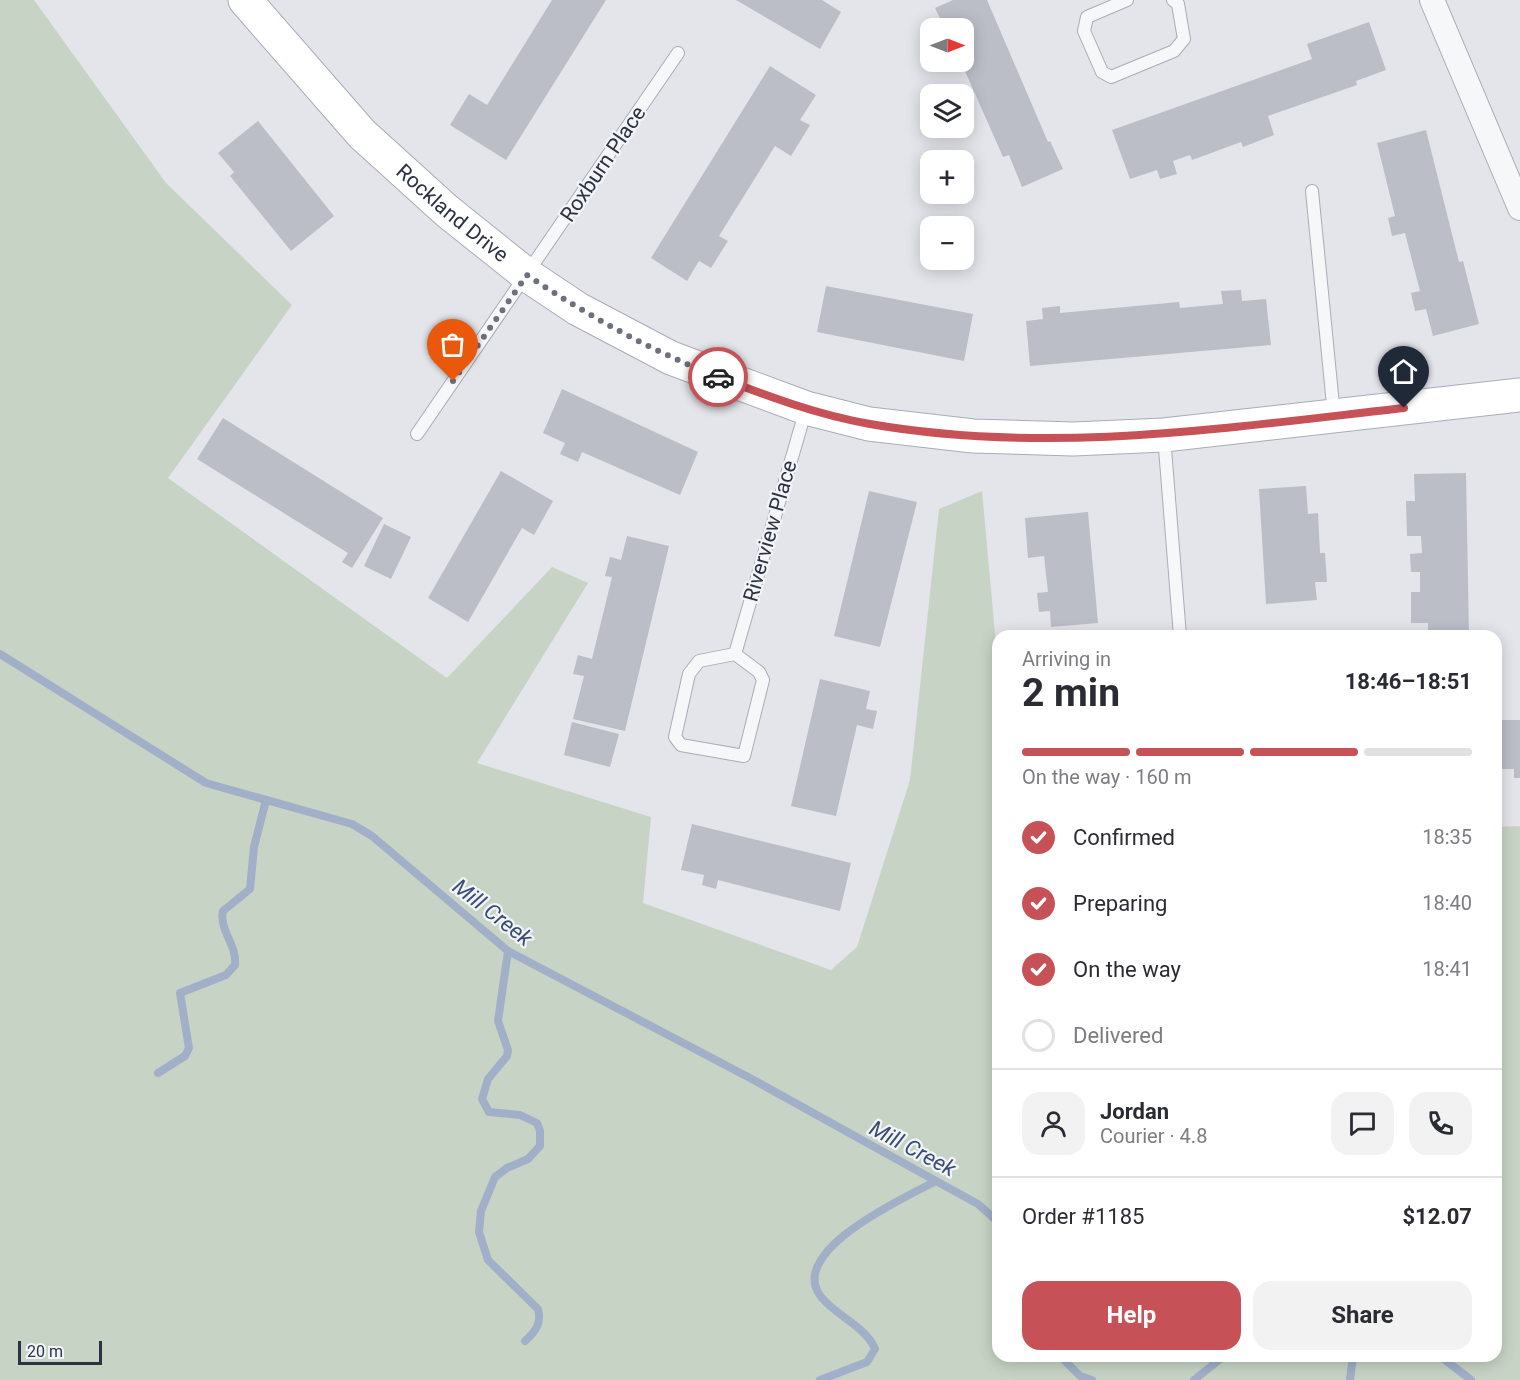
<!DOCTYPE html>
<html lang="en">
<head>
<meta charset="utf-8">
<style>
  :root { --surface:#fff; --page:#f2f2f3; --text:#2b2b33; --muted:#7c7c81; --line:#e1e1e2; --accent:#c65257 }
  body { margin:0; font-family:Roboto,sans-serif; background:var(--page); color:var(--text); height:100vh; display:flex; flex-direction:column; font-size:22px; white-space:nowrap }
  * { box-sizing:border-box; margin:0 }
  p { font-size:20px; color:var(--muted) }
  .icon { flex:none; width:33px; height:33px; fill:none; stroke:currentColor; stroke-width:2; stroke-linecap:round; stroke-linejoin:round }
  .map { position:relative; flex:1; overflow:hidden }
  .drawer { position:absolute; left:992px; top:630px; width:510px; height:732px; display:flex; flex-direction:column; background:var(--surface); border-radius:18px; box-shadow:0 3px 15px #0003 }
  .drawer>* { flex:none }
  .needle { width:39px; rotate:90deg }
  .fabs { position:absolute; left:920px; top:18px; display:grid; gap:12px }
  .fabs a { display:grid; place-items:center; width:54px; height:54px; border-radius:12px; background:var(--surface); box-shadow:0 3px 15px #0003; font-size:30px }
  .scale { position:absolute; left:18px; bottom:15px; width:84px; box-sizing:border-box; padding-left:6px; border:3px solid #2c3242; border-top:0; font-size:16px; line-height:21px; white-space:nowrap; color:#2c3242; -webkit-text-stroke:4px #f3f4f8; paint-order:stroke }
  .pin { position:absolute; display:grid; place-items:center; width:51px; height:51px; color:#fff; margin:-62px -26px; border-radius:50% 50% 50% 0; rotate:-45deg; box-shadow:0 0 6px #0007 }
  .pin .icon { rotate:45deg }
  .courier { position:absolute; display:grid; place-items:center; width:60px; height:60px; margin:-30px; border:4px solid #c65257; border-radius:50%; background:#fff; color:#222; box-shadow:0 2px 8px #0007 }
  .overview em { font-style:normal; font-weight:700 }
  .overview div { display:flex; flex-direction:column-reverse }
  .overview { display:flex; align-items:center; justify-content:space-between; height:102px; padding:0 30px }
  h1 { font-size:39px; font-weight:700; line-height:45px }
  .bar { display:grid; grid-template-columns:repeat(4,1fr); gap:9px 6px; align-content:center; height:72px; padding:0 30px }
  .bar i { height:8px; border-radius:4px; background:var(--line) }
  .bar .selected { background:var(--accent) }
  .bar p { grid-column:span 4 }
  .line { display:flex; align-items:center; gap:15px; padding:0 30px; border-top:2px solid var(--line) }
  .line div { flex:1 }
  .round { display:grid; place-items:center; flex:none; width:63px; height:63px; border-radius:18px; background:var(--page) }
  ol { padding:0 30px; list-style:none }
  li { display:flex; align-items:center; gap:18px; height:66px }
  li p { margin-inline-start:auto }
  li .icon { padding:6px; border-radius:50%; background:var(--accent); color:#fff; stroke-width:4 }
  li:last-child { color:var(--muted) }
  li i { width:33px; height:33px; border:3px solid var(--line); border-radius:50% }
  .primary-button { display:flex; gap:12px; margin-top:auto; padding:12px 30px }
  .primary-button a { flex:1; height:69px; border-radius:18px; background:var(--accent); color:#fff; font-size:24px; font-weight:700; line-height:69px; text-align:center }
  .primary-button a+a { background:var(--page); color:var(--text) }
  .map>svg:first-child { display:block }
</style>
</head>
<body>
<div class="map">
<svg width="1520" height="1380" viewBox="0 0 1520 1380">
  <rect width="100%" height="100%" fill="#e3e5ea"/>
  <path fill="#c7d4c5" d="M 0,0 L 34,0 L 166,183 L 292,305 L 168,478 L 447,678 L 552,567 L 588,583 L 477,763 L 651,817 L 643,903 L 831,970 L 857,947 L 910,780 L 939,509 L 982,491 L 998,666 L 998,1356 L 1496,1356 L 1496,827 L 1520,826 L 1520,1380 L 0,1380 Z"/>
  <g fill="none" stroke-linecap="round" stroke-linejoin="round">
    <path stroke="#a1b0c8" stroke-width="8" d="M 0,654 L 206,783 L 352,824 L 372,836 L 508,951 L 750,1078 L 936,1181 L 978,1204 L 998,1222
      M 508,951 L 498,1021 L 508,1050 L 507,1056 L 488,1079 L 482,1099 L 489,1112 L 520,1115 L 537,1123 L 540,1131 L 540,1146 L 528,1159 L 507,1168 L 495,1177 L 481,1211 L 479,1232 L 488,1260 L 538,1309 C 542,1324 535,1332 525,1341
      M 158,1073 L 185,1056 L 189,1048 L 180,993 L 226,975 L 235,965 C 237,944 219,931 223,911 L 250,889 L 254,847 L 266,800
      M 1060,1356 L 1080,1376 L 1092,1380
      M 1440,1356 L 1471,1380
      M 820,1380 L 867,1362 L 875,1349 C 866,1327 837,1316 822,1298 C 783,1252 908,1196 936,1181
      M 1194,1380 L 1224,1356
      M 1350,1380 L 1353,1356"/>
  </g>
  <path fill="#bbbec7" d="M 552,0 L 606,0 L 506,160 L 450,125 L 469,94 L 487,105 Z
    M 736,0 L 822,0 L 841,12 L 820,49 Z
    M 953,0 L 987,0 L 1048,142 L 1050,141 L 1063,169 L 1022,187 L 1009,155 L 1003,157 L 961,62 L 963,62 L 963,28 L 945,28 L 935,8 Z
    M 1369,22 L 1386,70 L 1356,81 L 1357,85 L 1268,116 L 1274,135 L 1243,147 L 1241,142 L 1192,160 L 1190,155 L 1173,161 L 1177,174 L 1160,179 L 1157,170 L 1130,179 L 1112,130 L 1312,59 L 1307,44 Z
    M 770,66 L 816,95 L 800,120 L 810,125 L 791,156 L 775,146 L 719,236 L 728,241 L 711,268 L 699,261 L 687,281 L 651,258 Z
    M 258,121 L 334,216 L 291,251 L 230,176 L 234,172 L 218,153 Z
    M 1426,130 L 1459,262 L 1463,261 L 1479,324 L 1433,336 L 1426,309 L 1415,311 L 1411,293 L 1420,291 L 1405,233 L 1392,236 L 1388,218 L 1395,216 L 1377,143 Z
    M 826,286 L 973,314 L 964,361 L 817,332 Z
    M 1241,290 L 1242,301 L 1266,299 L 1271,345 L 1030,366 L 1026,321 L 1043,319 L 1042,308 L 1060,306 L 1060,313 L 1179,302 L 1180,308 L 1223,304 L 1221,291 Z
    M 562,389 L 698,452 L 680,495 L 582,452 L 578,462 L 560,454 L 565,443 L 543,433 Z
    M 223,418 L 383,518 L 352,568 L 342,562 L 348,553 L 197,459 Z
    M 501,471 L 553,501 L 534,535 L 522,528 L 468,622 L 428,598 Z
    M 1466,473 L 1469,636 L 1428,636 L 1428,623 L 1411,623 L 1411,592 L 1420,592 L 1420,572 L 1411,572 L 1410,554 L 1422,553 L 1421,536 L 1407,536 L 1406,501 L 1415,501 L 1414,474 Z
    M 1306,486 L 1308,514 L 1318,513 L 1320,553 L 1325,553 L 1327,582 L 1315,582 L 1317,600 L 1266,604 L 1259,489 Z
    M 869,491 L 917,502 L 880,647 L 834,636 Z
    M 1088,512 L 1098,623 L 1051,627 L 1050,611 L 1039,612 L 1037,593 L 1048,592 L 1044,556 L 1028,558 L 1025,518 Z
    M 384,524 L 411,537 L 391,579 L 364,566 Z
    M 627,536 L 669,546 L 625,731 L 573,719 L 584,676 L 573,674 L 578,655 L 592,659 L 612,577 L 605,576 L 610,557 L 621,560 Z
    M 820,679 L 870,691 L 866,709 L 877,711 L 873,729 L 857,725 L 836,816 L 791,806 Z
    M 1496,720 L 1520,720 L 1520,778 L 1514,778 L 1514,769 L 1496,769 Z
    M 572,722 L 619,734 L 610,767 L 564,755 Z
    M 692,824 L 851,863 L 840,911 L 718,880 L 716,889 L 702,885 L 704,875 L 681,870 Z"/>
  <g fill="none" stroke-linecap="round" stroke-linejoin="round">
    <g stroke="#a8acb4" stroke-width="14">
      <path id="lane" d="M 1127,0 L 1087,17 L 1084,31 L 1102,72 L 1111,77 L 1174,51 L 1184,39 L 1178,4 L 1173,0
        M 1312,191 L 1334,415
        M 417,434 L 678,53
        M 1164,436 L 1180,636
        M 735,654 L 759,672 L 763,680 L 744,756 L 681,745 L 675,737 L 689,674 L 699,661 L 735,654 L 806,409"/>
    </g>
    <g stroke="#a8acb4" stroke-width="26">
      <path id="street" d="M 1432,0 L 1520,208"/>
    </g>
    <g stroke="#a8acb4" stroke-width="35">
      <g id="secondary">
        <path id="s1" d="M 245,0 L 362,134 L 447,211 L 527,275 L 578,309 L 671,358 L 806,408 L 869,424 L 973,436 L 1073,439 L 1164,435 L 1520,395"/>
      </g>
    </g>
    <use href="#lane" stroke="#f6f7f9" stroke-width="12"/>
    <use href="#street" stroke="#f6f7f9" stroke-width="24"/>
    <use href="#secondary" stroke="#fff" stroke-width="33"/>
  </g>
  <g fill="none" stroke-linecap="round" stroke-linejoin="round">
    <path stroke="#6c717d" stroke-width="6" stroke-dasharray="0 10.8" d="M 453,381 L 527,275 C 588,316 650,350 718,377"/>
    <path stroke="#c65257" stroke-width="8" d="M 718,377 C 767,396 818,415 870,424 C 1048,455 1226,428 1404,408"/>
  </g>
  <g text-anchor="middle" stroke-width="4.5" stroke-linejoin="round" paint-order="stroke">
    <g font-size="21" fill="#2c3242" stroke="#f3f4f8">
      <text transform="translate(603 164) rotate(-56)" y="7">Roxburn Place</text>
      <text dy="7" stroke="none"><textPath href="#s1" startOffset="298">Rockland Drive</textPath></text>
      <text transform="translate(770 531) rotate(-74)" y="7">Riverview Place</text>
    </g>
    <g font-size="22" font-style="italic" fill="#394d73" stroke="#f3f4f8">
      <text transform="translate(493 912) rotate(38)" y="8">Mill Creek</text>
      <text transform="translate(913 1148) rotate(28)" y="8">Mill Creek</text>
    </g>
  </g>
</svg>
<div class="fabs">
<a><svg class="needle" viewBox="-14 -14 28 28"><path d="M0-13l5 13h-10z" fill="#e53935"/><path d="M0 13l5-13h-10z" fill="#7c7c81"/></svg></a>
<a><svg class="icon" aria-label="layers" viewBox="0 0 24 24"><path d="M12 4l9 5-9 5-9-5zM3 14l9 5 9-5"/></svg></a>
<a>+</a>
<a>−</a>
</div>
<div class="scale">20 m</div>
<div class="pin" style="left:453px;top:381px;background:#ea580c"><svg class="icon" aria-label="bag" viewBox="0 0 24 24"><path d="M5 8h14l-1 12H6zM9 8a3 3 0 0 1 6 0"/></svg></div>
<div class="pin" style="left:1404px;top:408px;background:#1f2937"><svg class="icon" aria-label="home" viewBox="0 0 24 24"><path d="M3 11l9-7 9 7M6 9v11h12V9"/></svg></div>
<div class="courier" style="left:718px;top:377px"><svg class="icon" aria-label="car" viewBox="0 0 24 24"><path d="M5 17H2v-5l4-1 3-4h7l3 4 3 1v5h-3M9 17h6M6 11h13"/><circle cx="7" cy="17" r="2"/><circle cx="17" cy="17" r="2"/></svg></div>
<section class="drawer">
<div class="overview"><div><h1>2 min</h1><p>Arriving in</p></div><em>18:46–18:51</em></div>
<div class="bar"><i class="selected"></i><i class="selected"></i><i class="selected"></i><i></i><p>On the way · 160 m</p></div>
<ol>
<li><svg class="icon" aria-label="check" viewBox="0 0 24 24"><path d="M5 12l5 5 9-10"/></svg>Confirmed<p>18:35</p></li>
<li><svg class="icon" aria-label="check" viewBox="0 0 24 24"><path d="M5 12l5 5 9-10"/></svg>Preparing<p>18:40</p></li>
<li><svg class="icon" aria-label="check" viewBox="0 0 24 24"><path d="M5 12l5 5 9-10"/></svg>On the way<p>18:41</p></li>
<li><i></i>Delivered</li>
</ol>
<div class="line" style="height:108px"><a class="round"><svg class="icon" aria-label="person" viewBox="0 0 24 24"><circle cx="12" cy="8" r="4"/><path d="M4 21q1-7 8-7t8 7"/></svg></a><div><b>Jordan</b><p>Courier · 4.8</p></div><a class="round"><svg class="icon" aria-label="chat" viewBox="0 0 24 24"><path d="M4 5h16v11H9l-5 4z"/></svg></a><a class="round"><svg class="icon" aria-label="phone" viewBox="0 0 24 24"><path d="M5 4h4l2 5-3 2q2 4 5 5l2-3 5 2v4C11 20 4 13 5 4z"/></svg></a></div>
<div class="line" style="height:78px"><div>Order #1185</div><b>$12.07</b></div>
<div class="primary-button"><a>Help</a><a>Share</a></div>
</section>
</div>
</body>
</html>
